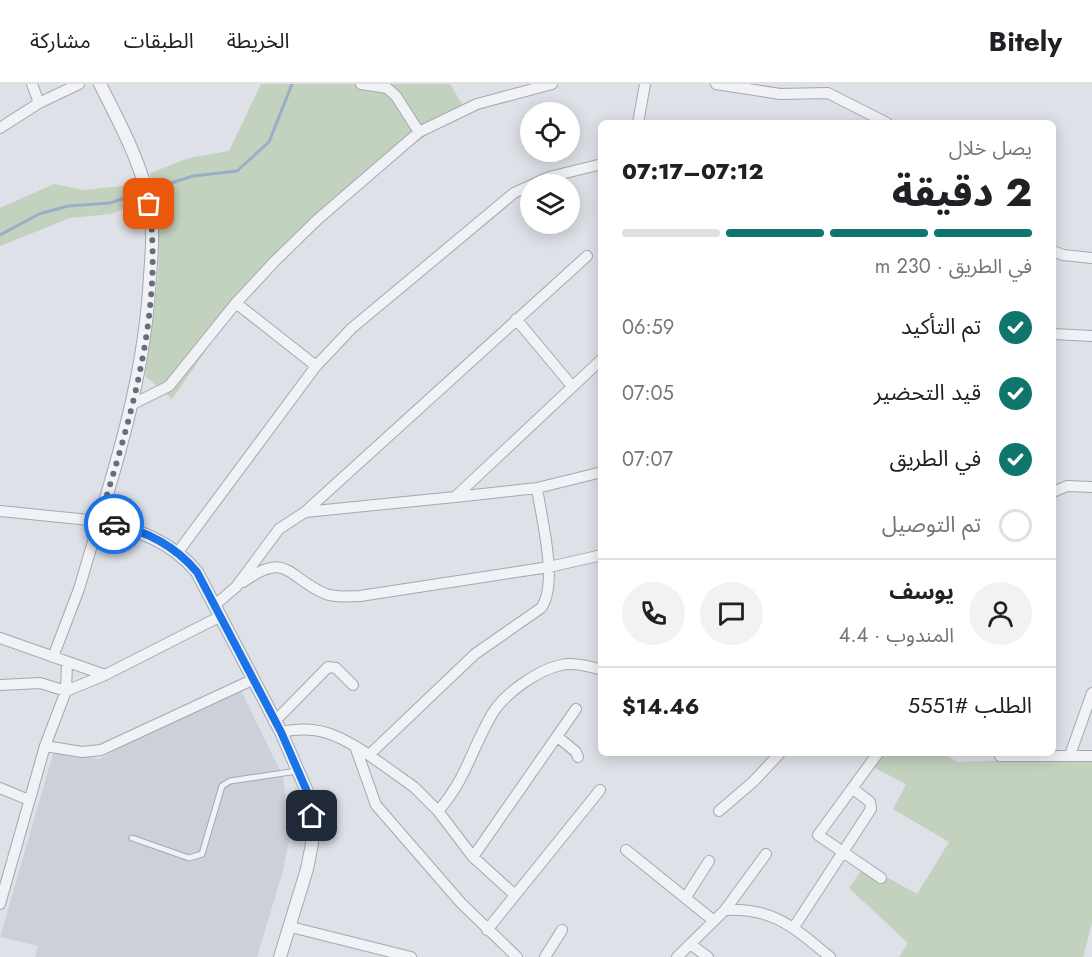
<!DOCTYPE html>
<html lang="ar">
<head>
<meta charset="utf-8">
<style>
  :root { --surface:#fff; --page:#f2f2f2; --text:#202124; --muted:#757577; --line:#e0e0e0; --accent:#0f766e }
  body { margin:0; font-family:Jost,"Noto Sans Arabic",sans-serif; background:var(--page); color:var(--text); direction:rtl; height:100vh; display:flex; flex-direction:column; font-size:22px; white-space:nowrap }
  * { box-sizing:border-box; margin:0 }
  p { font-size:20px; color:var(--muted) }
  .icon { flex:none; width:33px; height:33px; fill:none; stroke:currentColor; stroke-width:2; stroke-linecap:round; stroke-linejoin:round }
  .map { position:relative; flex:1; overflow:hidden; direction:ltr }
  .panel { position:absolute; left:598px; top:36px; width:458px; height:636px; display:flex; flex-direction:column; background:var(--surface); border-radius:9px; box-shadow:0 3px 15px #0003; direction:rtl }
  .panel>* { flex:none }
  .fabs { position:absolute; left:520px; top:18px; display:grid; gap:12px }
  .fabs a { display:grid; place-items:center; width:60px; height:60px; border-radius:50%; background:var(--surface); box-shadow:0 3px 15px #0003; font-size:30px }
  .pin { position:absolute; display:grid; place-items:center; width:51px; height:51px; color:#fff; margin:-26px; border-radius:12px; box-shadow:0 3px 9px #0006 }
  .courier { position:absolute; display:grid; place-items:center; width:60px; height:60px; margin:-30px; border:4px solid #1a73e8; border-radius:50%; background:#fff; color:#222; box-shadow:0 2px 8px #0007 }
  .summary em { font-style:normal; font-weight:800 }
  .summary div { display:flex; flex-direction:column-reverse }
  .summary { display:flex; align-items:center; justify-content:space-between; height:102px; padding:0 24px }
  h1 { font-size:39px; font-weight:800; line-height:45px }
  .bar { display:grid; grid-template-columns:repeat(4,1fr); gap:9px 6px; align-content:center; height:72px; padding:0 24px }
  .bar i { height:8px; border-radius:4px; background:var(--line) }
  .bar .on { background:var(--accent) }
  .bar p { grid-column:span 4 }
  .line { display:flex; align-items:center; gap:15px; padding:0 24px; border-top:2px solid var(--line) }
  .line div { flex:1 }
  .round { display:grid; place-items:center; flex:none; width:63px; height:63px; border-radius:32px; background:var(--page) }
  ol { padding:0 24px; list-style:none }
  li { display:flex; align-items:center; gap:18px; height:66px }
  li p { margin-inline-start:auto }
  li .icon { padding:6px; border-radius:50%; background:var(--accent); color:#fff; stroke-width:4 }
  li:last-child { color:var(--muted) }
  li i { width:33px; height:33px; border:3px solid var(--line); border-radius:50% }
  header { display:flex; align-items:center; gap:36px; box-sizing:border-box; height:84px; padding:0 30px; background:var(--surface); border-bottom:2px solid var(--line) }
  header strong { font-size:28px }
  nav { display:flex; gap:33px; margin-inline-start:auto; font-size:21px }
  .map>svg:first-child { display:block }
</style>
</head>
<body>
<header>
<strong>Bitely</strong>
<nav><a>الخريطة</a><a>الطبقات</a><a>مشاركة</a></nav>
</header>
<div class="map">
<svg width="1092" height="873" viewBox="0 0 1092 873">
  <rect width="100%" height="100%" fill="#dee1e7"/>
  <path fill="#ccd0d9" d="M 239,602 L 283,693 L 291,747 L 282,790 L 257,873 L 35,873 L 38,862 L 0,853 L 55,663 L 99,675 Z"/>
  <path fill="#c3d1bf" d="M 261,0 L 450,0 L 465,25 C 392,72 323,132 263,195 C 228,231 201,274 172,315 L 145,292 C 154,226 169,154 150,89 L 189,74 L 229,67 Z
    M 54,100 L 84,106 L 130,101 L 133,120 L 111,130 L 70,134 L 0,162 L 0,124 Z
    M 880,669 L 944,669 L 957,678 L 1092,673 L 1092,839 L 1083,873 L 899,873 L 908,859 L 849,804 L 865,781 L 917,810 L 949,758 L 893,725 L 906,700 L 871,682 Z"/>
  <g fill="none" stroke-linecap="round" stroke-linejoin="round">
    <path stroke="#99aec7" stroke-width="3" d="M 149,106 L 193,92 L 237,87 L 269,58 L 292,0
      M 0,151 L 39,130 L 68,122 L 110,119 L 143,108"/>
    <g stroke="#a3a8b1" stroke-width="7">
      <path id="service" d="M 132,754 L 189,774 L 202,770 L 222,702 L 230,697 L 297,687"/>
    </g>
    <g stroke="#a3a8b1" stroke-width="12">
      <path id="minor" d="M 361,0 L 387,4 L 396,12 L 419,48
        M 716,0 L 780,10 L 828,9 L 887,39
        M 39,19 L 79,0
        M 638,39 L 645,0
        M 0,44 L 39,19 L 32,0
        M 1053,167 L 1063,171 L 1092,174
        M 236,219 L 316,282
        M 516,235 L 572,302
        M 1053,250 L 1092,252
        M 133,320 L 169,302 L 236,219 L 274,178 L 317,136 L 419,48 L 477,20 L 552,0
        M 1053,408 L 1067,402 L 1092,403
        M 455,413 L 537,404 L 602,388
        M 0,427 L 99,437 L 79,505 L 53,573
        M 305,428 L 587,172
        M 178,468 L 316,282 L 352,244 L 514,109 L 549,93 L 602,80
        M 243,498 C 288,466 287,494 326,510 C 337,514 349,512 360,512 L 549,483 L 602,471
        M 216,520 L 236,503 L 279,445 L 305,428 L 455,413 L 602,275
        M 0,554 L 105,591
        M 0,601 L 40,599 L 66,607 L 105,591 L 221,532
        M 274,638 L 328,583 L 336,584 L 353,601
        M 281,648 C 317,640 339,651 369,671 L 475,570 L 541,524 C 559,500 541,433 537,404
        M 559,654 L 576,668 L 578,673
        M 45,662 L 82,668 L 101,666 L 252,596
        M 355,662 L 376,721 L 461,819 L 517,873
        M 878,669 L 818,751 L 881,794
        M 1001,669 L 1000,672 L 1092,672
        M 369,671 L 414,703 L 438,727 L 473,773 L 514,810
        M 1070,671 L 1092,609
        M 0,704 L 29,716
        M 438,727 C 467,695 472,662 494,627 C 507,608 538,586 561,581 C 574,578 589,582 602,586
        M 719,727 L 754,697 L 780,669
        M 626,766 L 714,837
        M 473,773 L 576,625
        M 686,813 L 709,777
        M 0,820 L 45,662 L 66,607 L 67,578
        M 725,826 C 775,824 793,843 830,873
        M 291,843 L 411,873
        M 794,843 L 871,725 L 870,718 L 852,704
        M 487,846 L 600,706
        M 690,860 L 708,873
        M 545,873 L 562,846
        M 677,873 L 725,826 L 766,770"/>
    </g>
    <g stroke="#a3a8b1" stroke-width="14">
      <path id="tertiary" d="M 100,0 C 119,38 140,76 149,118 C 154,142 152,167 150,191 C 146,276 124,356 99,437 C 137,445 171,457 197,488 L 281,648 L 309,712 L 312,760 L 307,785 L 280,873"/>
    </g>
    <use href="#service" stroke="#f0f2f6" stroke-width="5"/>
    <use href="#minor" stroke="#f0f2f6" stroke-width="10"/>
    <use href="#tertiary" stroke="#f0f2f6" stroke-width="12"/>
  </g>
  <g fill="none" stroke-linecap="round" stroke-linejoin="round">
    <path stroke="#676d79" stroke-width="6" stroke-dasharray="0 10.8" d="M 114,440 L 99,437 C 130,336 164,227 149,120"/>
    <path stroke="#1a73e8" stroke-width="8" d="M 114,440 C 146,447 176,463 197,488 L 281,648 L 309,712 L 312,732"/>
  </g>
</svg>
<div class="fabs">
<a><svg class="icon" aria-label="locate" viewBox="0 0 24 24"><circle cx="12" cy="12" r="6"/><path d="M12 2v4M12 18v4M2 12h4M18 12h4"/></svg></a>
<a><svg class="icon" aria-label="layers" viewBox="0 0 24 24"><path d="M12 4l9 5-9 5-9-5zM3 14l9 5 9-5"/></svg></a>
</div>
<div class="pin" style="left:149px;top:120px;background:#ea580c"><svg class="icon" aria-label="bag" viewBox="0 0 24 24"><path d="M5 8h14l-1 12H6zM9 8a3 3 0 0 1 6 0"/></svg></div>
<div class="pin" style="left:312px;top:732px;background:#1f2937"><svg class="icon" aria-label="home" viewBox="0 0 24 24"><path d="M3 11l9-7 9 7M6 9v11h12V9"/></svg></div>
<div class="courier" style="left:114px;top:440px"><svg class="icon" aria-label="car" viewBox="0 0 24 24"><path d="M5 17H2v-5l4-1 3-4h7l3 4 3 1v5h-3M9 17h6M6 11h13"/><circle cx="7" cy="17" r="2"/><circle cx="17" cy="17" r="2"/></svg></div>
<section class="panel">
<div class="summary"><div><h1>2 دقيقة</h1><p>يصل خلال</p></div><em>07:12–07:17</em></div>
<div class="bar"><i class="on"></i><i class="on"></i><i class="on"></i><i></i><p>في الطريق · 230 m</p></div>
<ol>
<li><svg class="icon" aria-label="check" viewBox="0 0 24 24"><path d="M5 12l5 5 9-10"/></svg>تم التأكيد<p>06:59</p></li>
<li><svg class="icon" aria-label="check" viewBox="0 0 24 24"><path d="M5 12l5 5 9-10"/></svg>قيد التحضير<p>07:05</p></li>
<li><svg class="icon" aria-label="check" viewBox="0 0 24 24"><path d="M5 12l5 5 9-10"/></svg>في الطريق<p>07:07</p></li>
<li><i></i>تم التوصيل</li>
</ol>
<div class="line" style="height:108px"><a class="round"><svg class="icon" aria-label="person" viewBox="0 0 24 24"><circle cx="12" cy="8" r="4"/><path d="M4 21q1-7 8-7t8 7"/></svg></a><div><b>يوسف</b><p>المندوب · 4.4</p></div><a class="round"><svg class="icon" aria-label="chat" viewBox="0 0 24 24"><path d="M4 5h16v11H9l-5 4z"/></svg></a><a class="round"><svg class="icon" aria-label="phone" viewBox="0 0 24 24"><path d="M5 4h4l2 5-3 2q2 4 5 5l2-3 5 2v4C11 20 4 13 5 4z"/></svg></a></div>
<div class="line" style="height:78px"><div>الطلب #5551</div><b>$14.46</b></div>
</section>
</div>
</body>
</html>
